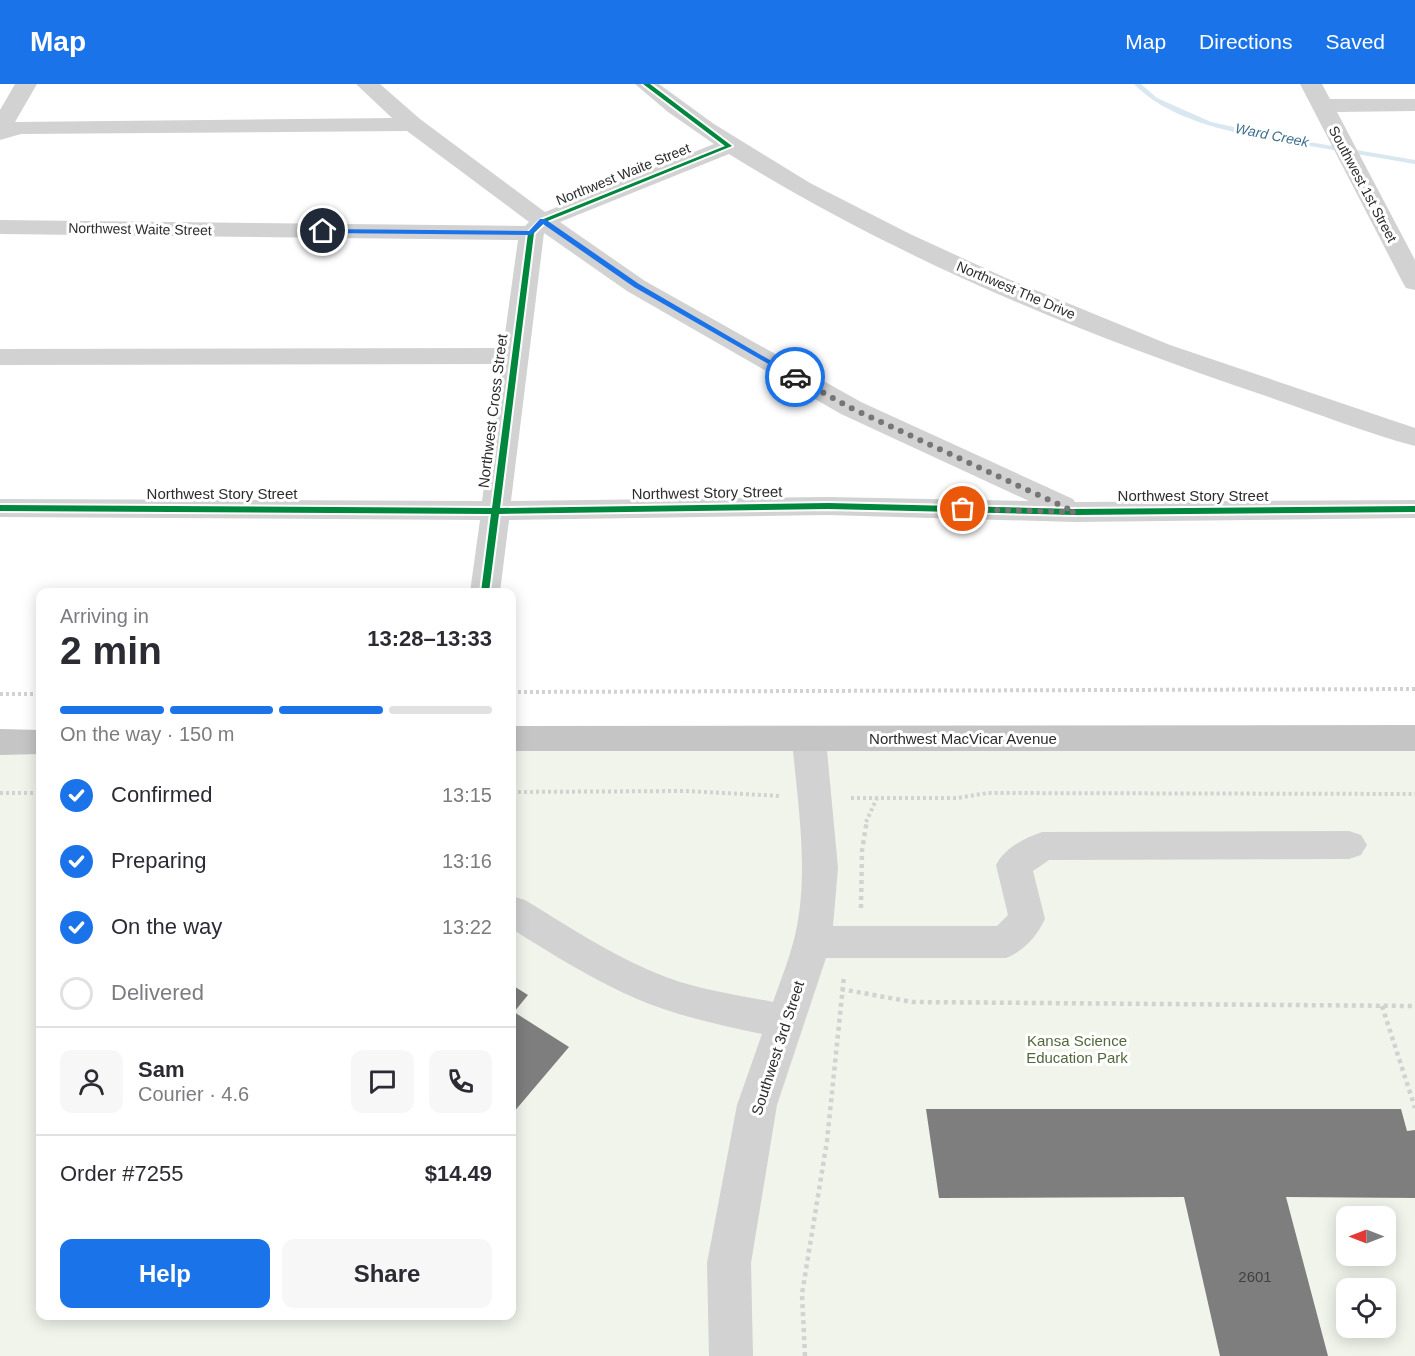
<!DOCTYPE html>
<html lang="en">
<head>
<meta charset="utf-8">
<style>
  :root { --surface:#fff; --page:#f7f7f7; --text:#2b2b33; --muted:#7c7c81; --line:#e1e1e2; --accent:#1a73e8 }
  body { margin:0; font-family:Arial,sans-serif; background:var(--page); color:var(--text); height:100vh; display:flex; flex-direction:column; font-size:22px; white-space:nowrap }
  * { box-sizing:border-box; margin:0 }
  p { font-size:20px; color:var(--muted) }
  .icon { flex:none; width:33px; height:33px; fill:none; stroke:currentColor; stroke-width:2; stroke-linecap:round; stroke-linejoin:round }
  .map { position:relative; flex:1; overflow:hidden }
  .side { position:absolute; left:36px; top:504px; width:480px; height:732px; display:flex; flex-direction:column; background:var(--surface); border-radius:12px; box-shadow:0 3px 15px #0003 }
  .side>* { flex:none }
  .needle { width:39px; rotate:270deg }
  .buttons { position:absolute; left:1336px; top:1122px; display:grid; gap:12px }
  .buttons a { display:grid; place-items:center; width:60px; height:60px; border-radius:12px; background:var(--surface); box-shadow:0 3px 15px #0003; font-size:30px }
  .pin { position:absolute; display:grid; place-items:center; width:51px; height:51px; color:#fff; margin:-26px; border:3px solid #fff; border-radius:50%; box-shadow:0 2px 6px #0007 }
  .courier { position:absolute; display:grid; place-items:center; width:60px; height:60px; margin:-30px; border:4px solid #1a73e8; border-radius:50%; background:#fff; color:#222; box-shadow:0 2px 8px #0007 }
  .summary em { font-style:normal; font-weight:700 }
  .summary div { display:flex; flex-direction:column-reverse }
  .summary { display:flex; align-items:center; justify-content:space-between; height:102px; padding:0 24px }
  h1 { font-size:39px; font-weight:700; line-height:45px }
  .bar { display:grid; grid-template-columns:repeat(4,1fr); gap:9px 6px; align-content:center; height:72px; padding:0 24px }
  .bar i { height:8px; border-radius:4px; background:var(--line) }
  .bar .on { background:var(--accent) }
  .bar p { grid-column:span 4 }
  .line { display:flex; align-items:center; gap:15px; padding:0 24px; border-top:2px solid var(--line) }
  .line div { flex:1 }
  .round { display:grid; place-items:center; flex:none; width:63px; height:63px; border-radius:12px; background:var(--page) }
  ol { padding:0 24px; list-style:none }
  li { display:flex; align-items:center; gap:18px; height:66px }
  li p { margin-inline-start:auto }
  li .icon { padding:6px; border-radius:50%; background:var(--accent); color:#fff; stroke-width:4 }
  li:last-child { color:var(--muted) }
  li i { width:33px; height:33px; border:3px solid var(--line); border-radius:50% }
  .cta { display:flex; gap:12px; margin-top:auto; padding:12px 24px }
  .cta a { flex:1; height:69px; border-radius:12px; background:var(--accent); color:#fff; font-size:24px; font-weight:700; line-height:69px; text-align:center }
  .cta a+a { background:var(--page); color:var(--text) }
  header { display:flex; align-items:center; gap:36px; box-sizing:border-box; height:84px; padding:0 30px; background:var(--accent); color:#fff }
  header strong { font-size:28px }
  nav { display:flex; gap:33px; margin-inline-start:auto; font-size:21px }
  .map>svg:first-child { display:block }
</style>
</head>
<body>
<header>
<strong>Map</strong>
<nav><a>Map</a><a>Directions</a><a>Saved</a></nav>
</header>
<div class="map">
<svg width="1415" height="1272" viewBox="0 0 1415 1272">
  <rect width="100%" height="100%" fill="#fff"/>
  <path fill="#f0f4eb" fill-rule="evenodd" d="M 1415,657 L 1415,1272 L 0,1272 L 0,658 L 40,658 L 40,1232 L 512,1232 L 512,658 ZM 1347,1132 L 1386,1132 L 1386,1172 L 1347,1172 ZM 1347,1204 L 1386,1204 L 1386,1244 L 1347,1244 Z"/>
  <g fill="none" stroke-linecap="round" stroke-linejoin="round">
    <path fill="#d8e7f0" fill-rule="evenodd" d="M 1134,0 L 1141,0 L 1157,14 L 1211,38 L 1274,52 L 1415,76 L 1415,80 C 1380,74 1345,68 1310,62 C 1254,53 1174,42 1134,0 Z"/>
  </g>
  <path fill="#7e7e7e" d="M 512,901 L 528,911 L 514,928 L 569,963 L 513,1029 Z
    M 926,1025 L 1401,1025 L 1407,1047 L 1415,1046 L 1415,1114 L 1286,1113 L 1328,1272 L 1220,1272 L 1184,1113 L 939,1114 Z"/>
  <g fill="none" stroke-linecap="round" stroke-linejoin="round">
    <path stroke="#d2d2d2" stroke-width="4" stroke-dasharray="3 3" stroke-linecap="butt" d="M 512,608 L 1415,605
      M 0,610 L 40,610
      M 512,708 L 686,707 L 781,712
      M 0,709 L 40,709
      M 851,714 L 957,714 L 988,709 L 1415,710
      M 866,738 L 877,714"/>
    <path stroke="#d2d2d2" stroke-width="4.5" stroke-dasharray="4 4" stroke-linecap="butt" d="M 861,824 L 862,766 L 867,736
      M 841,905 L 912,918 L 1415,922
      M 1382,922 L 1415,1024
      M 805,1272 L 802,1210 L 827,1057 L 844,892"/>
    <path fill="#d2d2d2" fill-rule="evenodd" d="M 15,0 L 37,0 L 15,38 L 392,34 L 356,0 L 380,0 L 420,35 L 545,128 L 714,60 L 668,28 L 635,0 L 659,0 L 714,40 L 810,99 L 910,150 L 1006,194 L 1170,261 L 1415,344 L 1415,362 C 1363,348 1311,327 1260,310 C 1076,248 894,173 729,70 L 560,138 L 645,197 L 861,318 L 1073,415 L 1075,418 L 1415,416 L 1415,434 L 1075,438 L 828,431 L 509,436 L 500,508 L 470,508 L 480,436 L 0,433 L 0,415 L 482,417 L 501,280 L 0,281 L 0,265 L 503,264 L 518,156 L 0,150 L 0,136 L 525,142 L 529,138 L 407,47 L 21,50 L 0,56 L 0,26 ZM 544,149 L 627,207 L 841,330 L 1029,417 L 828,413 L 511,417 Z
      M 1300,0 L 1322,0 L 1330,15 L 1415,15 L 1415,27 L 1337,28 L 1415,176 L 1415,206 L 1406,204 L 1403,199 Z
      M 809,643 L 821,647 L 826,656 L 838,784 L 833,842 L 997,842 L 1008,831 L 996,781 C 1005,764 1024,754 1042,748 L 1349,747 L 1361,751 L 1367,761 L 1361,771 L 1349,775 L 1049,776 L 1033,787 L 1045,835 C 1037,852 1024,867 1006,874 L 826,874 L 777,1021 L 751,1179 L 753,1272 L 709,1272 L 707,1179 L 737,1021 L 762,950 C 720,941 677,932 637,915 C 593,896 552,870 512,845 L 512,812 L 525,816 C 571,844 616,874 666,893 C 700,906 738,911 773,918 C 783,890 795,861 799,830 C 807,773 797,713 792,656 L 797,647 Z"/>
    <path fill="#c5c5c5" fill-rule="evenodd" d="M 1415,641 L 1415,667 L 512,667 L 512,642 Z
      M 0,645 L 40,646 L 40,670 L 0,671 Z"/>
    <g stroke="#fff" stroke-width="4">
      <path id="cycleway" d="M 643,0 L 650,0 L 732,62 L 545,138 L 534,149 L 500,424 L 828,419 L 1075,425 L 1415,422 L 1415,428 L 1075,431 L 828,425 L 499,430 L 489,508 L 481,508 L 491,430 L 0,427 L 0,421 L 492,424 L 528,149 L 541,136 L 725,62 Z"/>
    </g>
    <use href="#cycleway" fill="#00873e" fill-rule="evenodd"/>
  </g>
  <path fill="#1a73e8" d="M 540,135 L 545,135 L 639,200 L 799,293 L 793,294 L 634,203 L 543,140 L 531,151 L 323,149 L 320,147 L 323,145 L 529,147 Z"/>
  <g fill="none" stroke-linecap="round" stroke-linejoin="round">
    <path stroke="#767676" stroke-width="6" stroke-dasharray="0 10.8" d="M 795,293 L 851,324 L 1075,428 L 963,425"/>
  </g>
  <g text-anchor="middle" stroke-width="6" stroke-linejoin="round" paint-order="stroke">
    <g font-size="14" font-style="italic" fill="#3d6f8e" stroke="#fff">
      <text transform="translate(1272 51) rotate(11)" y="5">Ward Creek</text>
    </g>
    <g font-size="14" fill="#2d2d2d" stroke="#fff">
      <text transform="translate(623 90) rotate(-22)" y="5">Northwest Waite Street</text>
      <text transform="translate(1363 100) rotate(62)" y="5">Southwest 1st Street</text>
      <text transform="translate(140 145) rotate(1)" y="5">Northwest Waite Street</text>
      <text transform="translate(1016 206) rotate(23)" y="5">Northwest The Drive</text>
    </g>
    <g font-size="15" fill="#2d2d2d" stroke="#fff">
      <text transform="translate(493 327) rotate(-83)" y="5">Northwest Cross Street</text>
      <text transform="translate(707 409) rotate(-1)" y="5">Northwest Story Street</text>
      <text x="222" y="415">Northwest Story Street</text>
      <text x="1193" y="417">Northwest Story Street</text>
      <text x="963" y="660">Northwest MacVicar Avenue</text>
      <text transform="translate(778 964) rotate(-72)" y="5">Southwest 3rd Street</text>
    </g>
    <g font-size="15" fill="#51683b" stroke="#fff">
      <text x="1077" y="962">Kansa Science<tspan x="1077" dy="17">Education Park</tspan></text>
    </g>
    <g font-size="15" fill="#414141">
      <text x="1255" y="1198">2601</text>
    </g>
  </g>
</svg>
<div class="buttons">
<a><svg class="needle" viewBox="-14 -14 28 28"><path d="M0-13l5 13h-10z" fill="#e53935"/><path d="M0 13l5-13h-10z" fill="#7c7c81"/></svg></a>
<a><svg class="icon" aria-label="locate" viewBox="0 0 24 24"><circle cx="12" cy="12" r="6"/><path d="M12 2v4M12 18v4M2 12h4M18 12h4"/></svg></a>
</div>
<div class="pin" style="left:963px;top:425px;background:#ea580c"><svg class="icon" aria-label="bag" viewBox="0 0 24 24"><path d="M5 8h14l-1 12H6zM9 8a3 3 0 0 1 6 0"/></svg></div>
<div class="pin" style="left:323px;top:147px;background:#1f2937"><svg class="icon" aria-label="home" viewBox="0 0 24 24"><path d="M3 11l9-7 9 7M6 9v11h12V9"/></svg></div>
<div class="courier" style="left:795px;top:293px"><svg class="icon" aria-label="car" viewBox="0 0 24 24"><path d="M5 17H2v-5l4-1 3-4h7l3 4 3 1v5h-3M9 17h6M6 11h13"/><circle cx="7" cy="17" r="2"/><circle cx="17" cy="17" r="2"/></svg></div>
<section class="side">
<div class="summary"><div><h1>2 min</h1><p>Arriving in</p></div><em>13:28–13:33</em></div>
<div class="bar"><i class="on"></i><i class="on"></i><i class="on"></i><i></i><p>On the way · 150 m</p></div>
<ol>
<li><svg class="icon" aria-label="check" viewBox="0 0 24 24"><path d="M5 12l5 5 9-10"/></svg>Confirmed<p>13:15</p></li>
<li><svg class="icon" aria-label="check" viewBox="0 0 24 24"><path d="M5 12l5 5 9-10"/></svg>Preparing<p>13:16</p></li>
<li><svg class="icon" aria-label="check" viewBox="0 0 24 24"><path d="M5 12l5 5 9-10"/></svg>On the way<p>13:22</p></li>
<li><i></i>Delivered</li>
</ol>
<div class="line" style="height:108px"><a class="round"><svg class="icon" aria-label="person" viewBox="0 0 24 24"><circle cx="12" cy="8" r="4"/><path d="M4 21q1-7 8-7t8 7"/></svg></a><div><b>Sam</b><p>Courier · 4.6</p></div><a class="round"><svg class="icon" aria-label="chat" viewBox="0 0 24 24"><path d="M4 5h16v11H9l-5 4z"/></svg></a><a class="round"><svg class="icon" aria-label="phone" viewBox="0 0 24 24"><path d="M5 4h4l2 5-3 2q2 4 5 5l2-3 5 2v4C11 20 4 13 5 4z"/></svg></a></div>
<div class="line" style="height:78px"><div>Order #7255</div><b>$14.49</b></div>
<div class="cta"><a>Help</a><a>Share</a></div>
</section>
</div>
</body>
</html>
